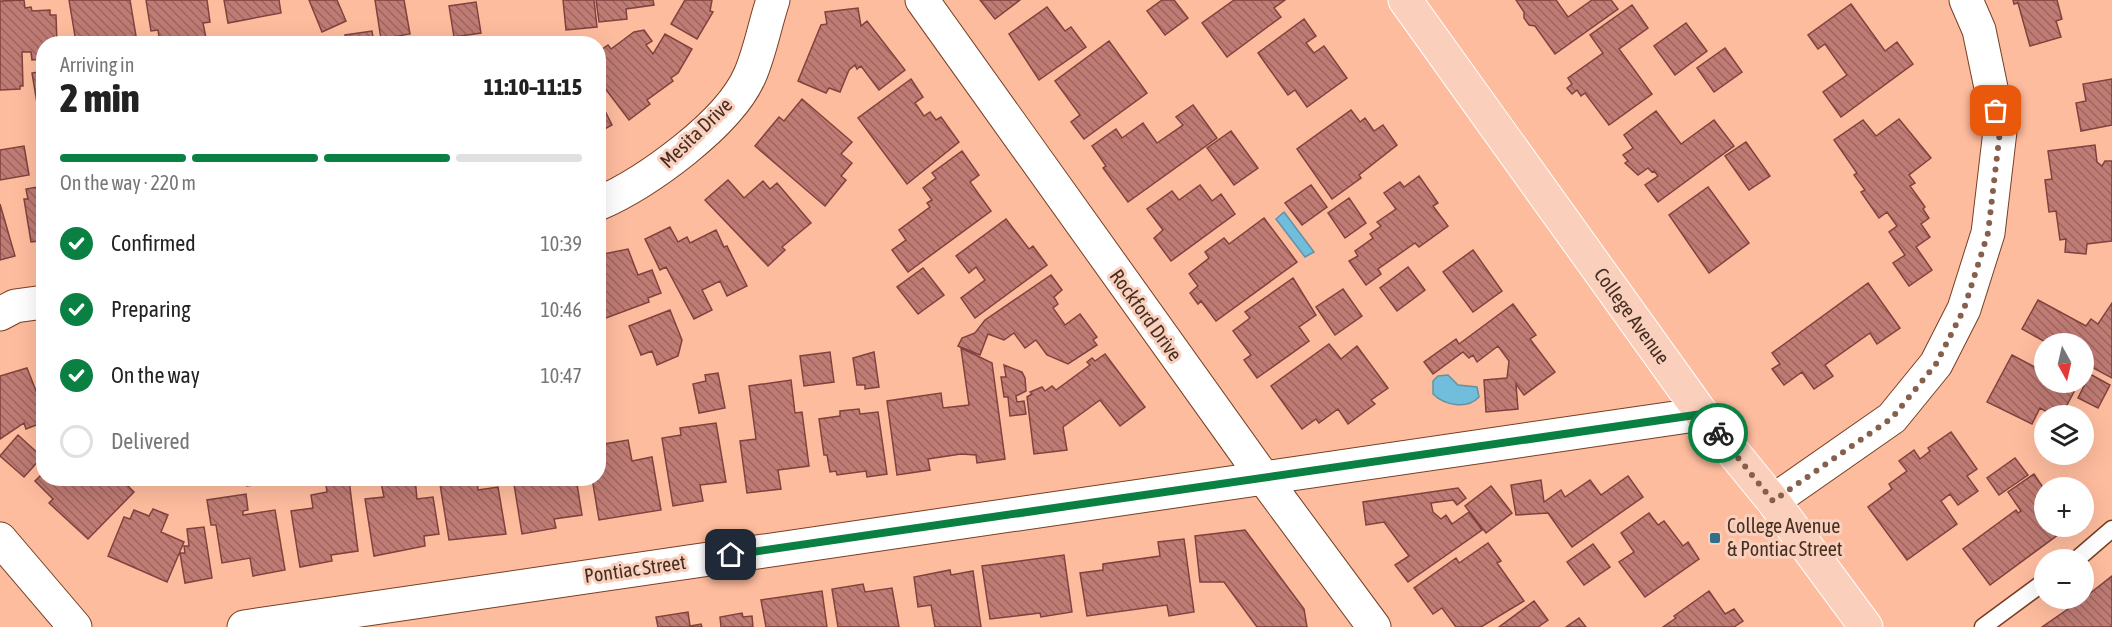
<!DOCTYPE html>
<html lang="en">
<head>
<meta charset="utf-8">
<style>
  :root { --surface:#fff; --page:#f2f2f2; --text:#222; --muted:#767676; --line:#e0e0e0; --accent:#0b8043 }
  body { margin:0; font-family:"Asap Condensed",sans-serif; background:var(--page); color:var(--text); height:100vh; display:flex; flex-direction:column; font-size:22px; white-space:nowrap }
  * { box-sizing:border-box; margin:0 }
  p { font-size:20px; color:var(--muted) }
  .icon { flex:none; width:33px; height:33px; fill:none; stroke:currentColor; stroke-width:2; stroke-linecap:round; stroke-linejoin:round }
  .map { position:relative; flex:1; overflow:hidden }
  .drawer { position:absolute; left:36px; top:36px; width:570px; height:450px; display:flex; flex-direction:column; background:var(--surface); border-radius:24px; box-shadow:0 6px 24px #0002 }
  .drawer>* { flex:none }
  .needle { width:39px; rotate:172deg }
  .controls { position:absolute; left:2034px; top:333px; display:grid; gap:12px }
  .controls a { display:grid; place-items:center; width:60px; height:60px; border-radius:50%; background:var(--surface); box-shadow:0 6px 24px #0002; font-size:30px }
  .pin { position:absolute; display:grid; place-items:center; width:51px; height:51px; color:#fff; margin:-26px; border-radius:12px; box-shadow:0 3px 9px #0006 }
  .courier { position:absolute; display:grid; place-items:center; width:60px; height:60px; margin:-30px; border:4px solid #0b8043; border-radius:50%; background:#fff; color:#222; box-shadow:0 2px 8px #0007 }
  .head em { font-style:normal; font-weight:800 }
  .head div { display:flex; flex-direction:column-reverse }
  .head { display:flex; align-items:center; justify-content:space-between; height:102px; padding:0 24px }
  h1 { font-size:39px; font-weight:800; line-height:45px }
  .bar { display:grid; grid-template-columns:repeat(4,1fr); gap:9px 6px; align-content:center; height:72px; padding:0 24px }
  .bar i { height:8px; border-radius:4px; background:var(--line) }
  .bar .selected { background:var(--accent) }
  .bar p { grid-column:span 4 }
  ol { padding:0 24px; list-style:none }
  li { display:flex; align-items:center; gap:18px; height:66px }
  li p { margin-inline-start:auto }
  li .icon { padding:6px; border-radius:50%; background:var(--accent); color:#fff; stroke-width:4 }
  li:last-child { color:var(--muted) }
  li i { width:33px; height:33px; border:3px solid var(--line); border-radius:50% }
  .map>svg:first-child { display:block }
</style>
</head>
<body>
<div class="map">
<svg width="2112" height="627" viewBox="0 0 2112 627">
  <defs>
    <pattern id="building-back-hatch" width="6" height="6" patternUnits="userSpaceOnUse" patternTransform="scale(1.5)"><rect width="6" height="6" fill="#bf7b74"/><path d="M-1 5l2 2M0 0l6 6M5-1l2 2" fill="none" stroke="#9d655f"/></pattern>
  </defs>
  <rect width="100%" height="100%" fill="#febc9e"/>
  <path fill="#71bddc" stroke="#6492a4" stroke-width="1.5" d="M 1284,212 L 1314,252 L 1305,257 L 1276,219 Z
    M 1448,375 L 1458,385 L 1477,387 L 1479,397 C 1467,410 1444,405 1433,394 L 1433,381 L 1438,376 Z"/>
  <path fill="url(#building-back-hatch)" stroke="#80423d" stroke-width="1.5" d="M 24,0 L 25,8 L 31,7 L 32,11 L 50,10 L 50,15 L 56,15 L 57,44 L 44,44 L 44,59 L 32,60 L 31,52 L 22,52 L 23,86 L 20,86 L 20,89 L 0,90 L 0,1 Z
    M 69,0 L 130,0 L 137,42 L 76,42 Z
    M 146,0 L 207,0 L 210,22 L 203,23 L 206,38 L 160,44 L 158,30 L 151,31 Z
    M 224,0 L 279,0 L 281,13 L 228,23 Z
    M 309,0 L 337,0 L 346,21 L 322,32 Z
    M 375,0 L 404,0 L 410,34 L 381,39 Z
    M 563,0 L 594,0 L 597,27 L 566,30 Z
    M 596,0 L 653,0 L 654,5 L 626,9 L 627,19 L 599,22 Z
    M 685,0 L 712,0 L 710,11 L 713,12 L 697,39 L 671,24 Z
    M 980,0 L 1020,0 L 995,19 Z
    M 1162,0 L 1174,0 L 1188,18 L 1165,35 L 1147,11 Z
    M 1234,0 L 1285,0 L 1274,8 L 1281,17 L 1227,57 L 1202,23 Z
    M 1516,0 L 1556,0 L 1568,17 L 1592,0 L 1611,0 L 1618,9 L 1555,54 L 1535,26 L 1529,25 L 1524,18 L 1524,12 Z
    M 2013,0 L 2057,0 L 2062,19 L 2056,21 L 2061,37 L 2030,46 L 2018,3 L 2014,4 Z
    M 476,2 L 481,33 L 454,37 L 449,6 Z
    M 1851,4 L 1885,51 L 1897,42 L 1913,64 L 1841,117 L 1823,92 L 1847,75 L 1825,44 L 1818,49 L 1808,35 Z
    M 1632,5 L 1648,28 L 1619,49 L 1652,94 L 1609,125 L 1585,93 L 1581,96 L 1577,90 L 1572,94 L 1567,88 L 1572,84 L 1568,78 L 1603,53 L 1590,35 Z
    M 1047,7 L 1065,31 L 1071,27 L 1086,47 L 1039,80 L 1009,34 Z
    M 858,8 L 861,26 L 867,21 L 905,70 L 879,90 L 861,66 L 857,69 L 855,65 L 849,70 L 840,92 L 829,88 L 826,93 L 798,81 L 821,25 L 827,24 L 825,12 Z
    M 1304,19 L 1316,36 L 1306,43 L 1314,53 L 1324,46 L 1347,78 L 1307,107 L 1295,90 L 1288,95 L 1258,53 Z
    M 1686,23 L 1707,51 L 1675,75 L 1654,46 Z
    M 644,30 L 652,41 L 646,45 L 653,54 L 665,34 L 692,49 L 678,73 L 671,78 L 673,81 L 647,100 L 650,104 L 629,120 L 598,79 L 598,52 L 608,45 L 611,49 L 634,32 Z
    M 372,31 L 374,44 L 329,44 L 328,40 L 345,38 L 345,35 Z
    M 1109,41 L 1147,93 L 1084,139 L 1071,122 L 1080,115 L 1055,81 Z
    M 1725,48 L 1742,72 L 1714,92 L 1697,68 Z
    M 44,71 L 44,102 L 37,103 L 32,73 Z
    M 911,79 L 923,97 L 915,103 L 924,116 L 930,112 L 936,120 L 941,117 L 959,142 L 907,184 L 858,118 Z
    M 2112,79 L 2112,125 L 2081,131 L 2076,103 L 2086,101 L 2083,84 Z
    M 598,97 L 612,125 L 599,132 L 603,139 L 598,141 Z
    M 802,99 L 852,142 L 841,154 L 852,163 L 841,176 L 846,180 L 825,206 L 755,146 L 779,117 L 784,121 Z
    M 1193,105 L 1217,138 L 1128,202 L 1103,168 L 1106,166 L 1092,146 L 1116,129 L 1122,138 L 1143,123 L 1157,143 L 1183,125 L 1176,117 Z
    M 1351,110 L 1360,122 L 1365,118 L 1374,131 L 1383,125 L 1397,145 L 1359,175 L 1361,178 L 1332,199 L 1297,149 Z
    M 1656,111 L 1681,144 L 1714,120 L 1734,146 L 1658,202 L 1645,185 L 1658,176 L 1654,171 L 1652,172 L 1648,168 L 1638,175 L 1625,163 L 1628,161 L 1623,155 L 1633,148 L 1624,135 Z
    M 1899,119 L 1931,158 L 1909,175 L 1915,183 L 1910,186 L 1925,207 L 1923,209 L 1929,218 L 1921,224 L 1930,237 L 1916,247 L 1932,270 L 1909,286 L 1893,263 L 1905,255 L 1889,232 L 1897,226 L 1887,212 L 1879,218 L 1861,192 L 1865,190 L 1854,175 L 1857,173 L 1834,140 L 1863,120 L 1876,136 Z
    M 1231,131 L 1258,168 L 1234,185 L 1207,148 Z
    M 1746,142 L 1770,176 L 1749,190 L 1725,156 Z
    M 2095,145 L 2097,162 L 2102,166 L 2105,161 L 2112,161 L 2112,241 L 2087,244 L 2086,254 L 2065,252 L 2066,239 L 2060,240 L 2056,211 L 2049,212 L 2045,180 L 2052,179 L 2048,151 Z
    M 24,146 L 29,175 L 0,180 L 0,150 Z
    M 962,151 L 979,175 L 970,182 L 991,211 L 908,272 L 892,250 L 906,240 L 899,230 L 930,207 L 927,203 L 932,200 L 923,188 L 936,178 L 932,173 Z
    M 1419,176 L 1438,203 L 1433,206 L 1448,226 L 1419,247 L 1415,243 L 1378,269 L 1381,274 L 1366,285 L 1349,261 L 1358,256 L 1355,251 L 1373,238 L 1370,234 L 1381,226 L 1377,222 L 1396,209 L 1384,193 L 1400,182 L 1404,187 Z
    M 728,180 L 744,198 L 763,181 L 770,189 L 777,183 L 811,223 L 782,247 L 785,250 L 768,266 L 705,200 Z
    M 1200,185 L 1212,201 L 1221,194 L 1235,214 L 1171,261 L 1154,238 L 1163,230 L 1147,209 L 1172,191 L 1179,200 Z
    M 1311,185 L 1327,207 L 1302,225 L 1285,203 Z
    M 44,186 L 44,247 L 41,248 L 40,241 L 31,242 L 24,199 L 28,199 L 26,189 Z
    M 1708,187 L 1749,243 L 1709,273 L 1669,215 Z
    M 1349,198 L 1366,223 L 1345,238 L 1328,213 Z
    M 0,204 L 15,256 L 0,260 Z
    M 1264,218 L 1297,262 L 1216,321 L 1201,301 L 1198,304 L 1190,293 L 1198,286 L 1189,274 L 1209,258 L 1205,252 L 1224,238 L 1229,244 Z
    M 1006,219 L 1029,249 L 1033,246 L 1047,265 L 975,318 L 961,298 L 985,280 L 976,267 L 969,273 L 956,256 Z
    M 670,227 L 678,242 L 687,237 L 690,243 L 716,230 L 724,247 L 727,246 L 747,286 L 727,296 L 720,281 L 702,290 L 712,310 L 694,319 L 666,267 L 660,270 L 645,239 Z
    M 628,249 L 638,275 L 652,270 L 661,293 L 648,298 L 649,302 L 598,321 L 598,255 Z
    M 1473,250 L 1502,291 L 1473,312 L 1443,272 Z
    M 1408,267 L 1425,290 L 1397,311 L 1380,288 Z
    M 923,268 L 944,295 L 918,314 L 897,287 Z
    M 1051,275 L 1062,290 L 1054,297 L 1058,304 L 1053,308 L 1065,325 L 1080,314 L 1097,337 L 1093,340 L 1097,345 L 1068,364 L 1047,355 L 1036,340 L 1025,348 L 1014,333 L 1004,340 L 988,334 L 980,355 L 958,346 L 962,338 L 975,333 L 985,320 Z
    M 1293,278 L 1316,315 L 1299,327 L 1309,341 L 1257,378 L 1244,360 L 1251,355 L 1233,331 L 1250,318 L 1245,312 Z
    M 1868,283 L 1900,328 L 1877,344 L 1870,333 L 1825,365 L 1833,376 L 1814,389 L 1802,372 L 1784,385 L 1772,369 L 1780,364 L 1772,353 Z
    M 1343,289 L 1362,316 L 1335,335 L 1316,307 Z
    M 2038,300 L 2086,326 L 2091,319 L 2098,324 L 2112,303 L 2112,378 L 2084,363 L 2084,344 L 2049,344 L 2022,329 Z
    M 1513,304 L 1536,335 L 1530,339 L 1555,372 L 1524,395 L 1516,384 L 1518,409 L 1486,412 L 1484,380 L 1507,378 L 1509,361 L 1498,346 L 1477,362 L 1473,355 L 1469,358 L 1463,352 L 1433,374 L 1424,362 L 1456,339 L 1459,344 Z
    M 670,310 L 682,340 L 678,356 L 657,365 L 652,351 L 641,355 L 629,326 Z
    M 1329,344 L 1341,359 L 1357,346 L 1388,388 L 1371,400 L 1375,404 L 1348,424 L 1338,409 L 1319,423 L 1316,419 L 1302,429 L 1271,386 Z
    M 961,348 L 992,363 L 1005,459 L 977,463 L 976,455 L 961,454 L 928,459 L 930,470 L 897,475 L 887,401 L 941,393 L 943,408 L 969,405 Z
    M 830,352 L 834,382 L 804,386 L 800,356 Z
    M 874,352 L 879,387 L 865,389 L 865,385 L 857,385 L 853,358 Z
    M 1105,354 L 1145,407 L 1120,426 L 1100,400 L 1063,427 L 1067,450 L 1034,454 L 1027,397 L 1032,394 L 1030,392 L 1042,387 L 1045,391 L 1052,386 L 1056,390 L 1090,365 L 1087,362 L 1092,358 L 1095,361 Z
    M 2012,355 L 2044,372 L 2044,382 L 2065,382 L 2073,387 L 2074,392 L 2061,416 L 2055,416 L 2040,408 L 2032,424 L 1987,402 Z
    M 1004,365 L 1022,372 L 1025,378 L 1026,391 L 1016,396 L 1017,402 L 1024,401 L 1026,414 L 1010,416 L 1008,397 L 1004,397 L 1001,377 L 1006,377 Z
    M 27,368 L 44,411 L 44,422 L 26,429 L 24,423 L 0,439 L 0,376 Z
    M 718,373 L 725,408 L 699,413 L 693,384 L 706,381 L 705,375 Z
    M 2090,374 L 2110,385 L 2098,408 L 2078,398 Z
    M 791,380 L 795,413 L 802,412 L 809,466 L 778,470 L 781,489 L 747,493 L 740,441 L 756,439 L 749,386 Z
    M 859,409 L 860,414 L 878,412 L 887,474 L 867,477 L 866,471 L 837,475 L 836,471 L 830,472 L 827,455 L 824,455 L 819,419 L 840,416 L 840,411 Z
    M 716,423 L 726,482 L 700,485 L 703,501 L 673,506 L 662,438 L 681,435 L 680,428 Z
    M 1951,432 L 1977,469 L 1967,476 L 1978,491 L 1958,505 L 1950,494 L 1941,501 L 1957,524 L 1907,560 L 1868,507 L 1892,489 L 1889,484 L 1907,471 L 1899,461 L 1914,450 L 1920,459 L 1930,451 L 1928,448 Z
    M 18,435 L 42,457 L 24,477 L 0,456 Z
    M 628,440 L 632,461 L 652,457 L 661,510 L 599,520 L 592,478 L 598,478 L 598,445 Z
    M 2015,458 L 2028,475 L 1999,495 L 1987,478 Z
    M 44,472 L 44,478 L 120,478 L 134,492 L 88,539 L 49,503 L 53,499 L 35,481 Z
    M 2034,474 L 2044,489 L 2044,526 L 2070,526 L 1990,585 L 1963,549 L 2016,510 L 2018,513 L 2021,511 L 2008,492 Z
    M 1628,476 L 1643,497 L 1572,547 L 1548,513 L 1516,515 L 1511,485 L 1541,480 L 1544,502 L 1561,490 L 1565,497 L 1590,480 L 1601,495 Z
    M 246,478 L 279,478 L 279,481 L 247,486 Z
    M 380,478 L 415,478 L 417,499 L 433,497 L 439,534 L 424,536 L 425,546 L 374,556 L 365,499 L 384,497 Z
    M 439,478 L 477,478 L 478,490 L 498,487 L 506,534 L 449,540 Z
    M 513,478 L 576,478 L 582,515 L 554,519 L 556,528 L 522,534 Z
    M 349,480 L 358,551 L 331,555 L 332,561 L 300,567 L 291,511 L 313,508 L 311,495 L 327,492 L 326,485 Z
    M 1491,486 L 1512,513 L 1486,533 L 1465,506 Z
    M 1458,488 L 1466,498 L 1457,505 L 1453,500 L 1431,503 L 1433,512 L 1441,519 L 1446,515 L 1452,524 L 1469,512 L 1482,530 L 1408,582 L 1395,565 L 1409,556 L 1384,522 L 1366,525 L 1363,502 Z
    M 246,494 L 248,510 L 243,511 L 243,515 L 275,510 L 285,570 L 253,576 L 250,558 L 222,563 L 216,525 L 211,525 L 207,500 Z
    M 153,509 L 168,515 L 161,532 L 184,542 L 167,582 L 108,556 L 124,517 L 130,519 L 134,510 L 149,516 Z
    M 1649,513 L 1658,525 L 1664,521 L 1683,546 L 1688,542 L 1699,559 L 1645,597 L 1619,562 L 1634,552 L 1621,533 Z
    M 204,527 L 212,578 L 185,583 L 180,553 L 185,553 L 184,546 L 189,546 L 187,529 Z
    M 1245,530 L 1304,609 L 1307,627 L 1257,627 L 1224,582 L 1200,582 L 1195,536 Z
    M 1184,539 L 1194,612 L 1169,616 L 1167,605 L 1087,616 L 1080,573 L 1103,570 L 1103,564 L 1160,556 L 1158,542 Z
    M 1488,543 L 1501,561 L 1497,563 L 1524,601 L 1481,627 L 1456,627 L 1442,608 L 1433,614 L 1414,588 L 1456,558 L 1459,563 Z
    M 1593,544 L 1610,567 L 1584,585 L 1567,562 Z
    M 1064,555 L 1072,612 L 1041,617 L 1040,613 L 990,619 L 982,566 Z
    M 950,570 L 951,575 L 973,571 L 981,627 L 935,627 L 931,605 L 918,607 L 914,577 Z
    M 2112,576 L 2112,627 L 2042,627 L 2084,598 Z
    M 863,584 L 865,592 L 892,588 L 899,627 L 838,627 L 832,589 Z
    M 822,591 L 827,627 L 766,627 L 761,600 Z
    M 1709,591 L 1725,614 L 1734,609 L 1743,621 L 1734,627 L 1663,627 L 1676,618 L 1674,616 Z
    M 1534,601 L 1548,620 L 1538,627 L 1499,627 Z
    M 688,612 L 690,626 L 701,624 L 702,627 L 658,627 L 656,617 Z
    M 742,613 L 743,617 L 752,616 L 753,627 L 721,627 L 720,617 Z
    M 1579,618 L 1586,627 L 1566,627 Z"/>
  <g fill="none" stroke-linecap="round" stroke-linejoin="round">
    <g stroke="#763f23" stroke-width="19">
      <path id="service" d="M 2076,560 L 2112,529
        M 1983,627 L 2044,582"/>
    </g>
    <g stroke="#763f23" stroke-width="35">
      <path id="minor" d="M 922,0 L 1263,477 L 1374,627
        M 598,204 C 646,183 729,124 750,75 C 760,52 765,24 773,0
        M 0,314 L 15,306 L 44,302
        M 1773,501 L 1892,418 L 1936,364 L 1964,309 L 1988,233 L 2000,131 L 1979,30 L 1966,0
        M 244,627 L 1702,414"/>
    </g>
    <g stroke="#763f23" stroke-width="35">
      <path id="tertiary" d="M 0,539 L 75,627"/>
    </g>
    <g stroke="#fff" stroke-width="35">
      <path id="primary" d="M 1405,0 L 1702,414 L 1773,501 L 1866,627"/>
    </g>
    <use href="#service" stroke="#fff" stroke-width="16"/>
    <use href="#minor" stroke="#fff" stroke-width="33"/>
    <use href="#tertiary" stroke="#fff" stroke-width="33"/>
    <use href="#primary" stroke="#fad0bc" stroke-width="33"/>
  </g>
  <g fill="none" stroke-linecap="round" stroke-linejoin="round">
    <path stroke="#87604d" stroke-width="6" stroke-dasharray="0 10.8" d="M 1718,433 L 1773,501 L 1892,418 L 1936,364 L 1964,309 L 1988,233 L 2000,131 L 1996,111"/>
    <path stroke="#0b8043" stroke-width="8" d="M 731,555 L 1702,414 L 1718,433"/>
  </g>
  <rect fill="#336f86" stroke="#f9d0be" stroke-width="2" x="1709" y="532" width="12" height="12" rx="3"/>
  <g text-anchor="middle" stroke-width="6" stroke-linejoin="round" paint-order="stroke">
    <g font-size="20" fill="#472e21" stroke="#f9d0be">
      <text transform="translate(696 133) rotate(-44)" y="7">Mesita Drive</text>
      <text transform="translate(1146 315) rotate(54)" y="7">Rockford Drive</text>
      <text transform="translate(1632 316) rotate(54)" y="7">College Avenue</text>
      <text transform="translate(635 569) rotate(-8)" y="7">Pontiac Street</text>
    </g>
    <g font-size="20" fill="#472e21" stroke="#f9d0be" text-anchor="start">
      <text x="1727" y="533">College Avenue<tspan x="1727" dy="23">&amp; Pontiac Street</tspan></text>
    </g>
  </g>
</svg>
<div class="controls">
<a><svg class="needle" viewBox="-14 -14 28 28"><path d="M0-13l5 13h-10z" fill="#e53935"/><path d="M0 13l5-13h-10z" fill="#767676"/></svg></a>
<a><svg class="icon" aria-label="layers" viewBox="0 0 24 24"><path d="M12 4l9 5-9 5-9-5zM3 14l9 5 9-5"/></svg></a>
<a>+</a>
<a>−</a>
</div>
<div class="pin" style="left:1996px;top:111px;background:#ea580c"><svg class="icon" aria-label="bag" viewBox="0 0 24 24"><path d="M5 8h14l-1 12H6zM9 8a3 3 0 0 1 6 0"/></svg></div>
<div class="pin" style="left:731px;top:555px;background:#1f2937"><svg class="icon" aria-label="home" viewBox="0 0 24 24"><path d="M3 11l9-7 9 7M6 9v11h12V9"/></svg></div>
<div class="courier" style="left:1718px;top:433px"><svg class="icon" aria-label="bike" viewBox="0 0 24 24"><circle cx="6" cy="16" r="4"/><circle cx="18" cy="16" r="4"/><path d="M6 16l4-8h5l3 8M10 8l3 8H6M13 5h3"/></svg></div>
<section class="drawer">
<div class="head"><div><h1>2 min</h1><p>Arriving in</p></div><em>11:10–11:15</em></div>
<div class="bar"><i class="selected"></i><i class="selected"></i><i class="selected"></i><i></i><p>On the way · 220 m</p></div>
<ol>
<li><svg class="icon" aria-label="check" viewBox="0 0 24 24"><path d="M5 12l5 5 9-10"/></svg>Confirmed<p>10:39</p></li>
<li><svg class="icon" aria-label="check" viewBox="0 0 24 24"><path d="M5 12l5 5 9-10"/></svg>Preparing<p>10:46</p></li>
<li><svg class="icon" aria-label="check" viewBox="0 0 24 24"><path d="M5 12l5 5 9-10"/></svg>On the way<p>10:47</p></li>
<li><i></i>Delivered</li>
</ol>
</section>
</div>
</body>
</html>
